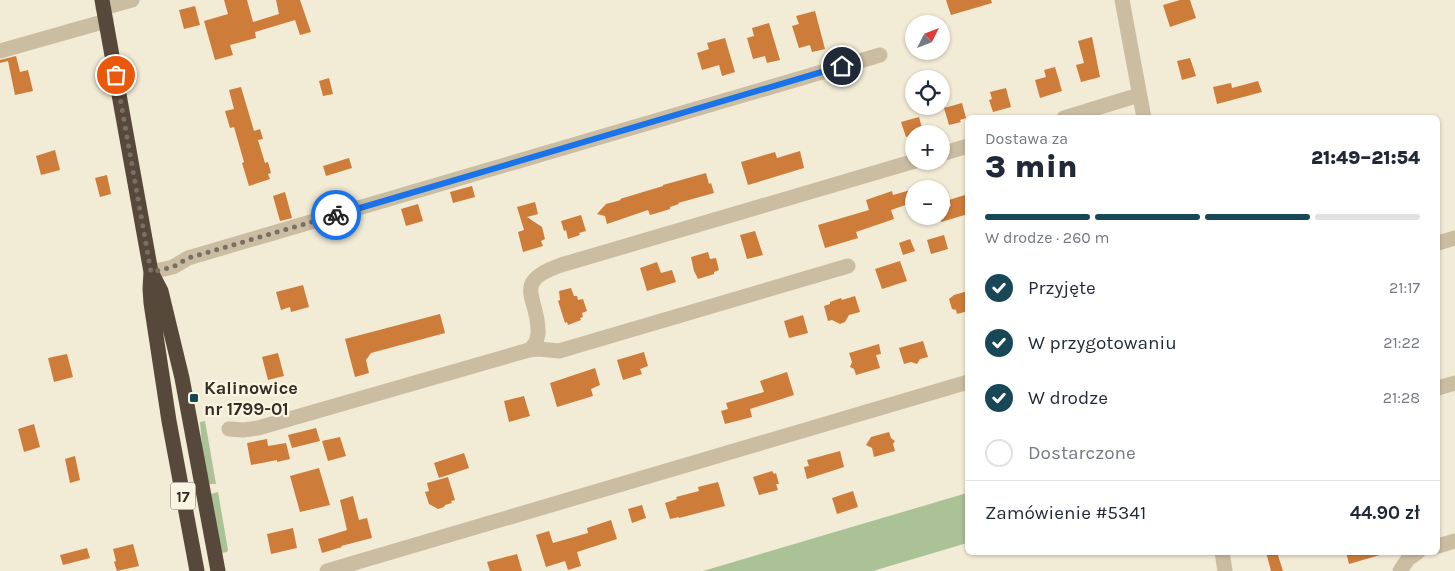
<!DOCTYPE html>
<html lang="pl">
<head>
<meta charset="utf-8">
<style>
  :root { --surface:#fff; --page:#f6f6f7; --text:#1f2937; --muted:#747a83; --line:#e0e1e3; --accent:#184758 }
  body { margin:0; font-family:Karla,sans-serif; background:var(--page); color:var(--text); height:100vh; display:flex; flex-direction:column; font-size:19px; white-space:nowrap }
  * { box-sizing:border-box; margin:0 }
  p { font-size:16px; color:var(--muted) }
  .icon { flex:none; width:28px; height:28px; fill:none; stroke:currentColor; stroke-width:2; stroke-linecap:round; stroke-linejoin:round }
  .map { position:relative; flex:1; overflow:hidden }
  .side { position:absolute; left:965px; top:115px; width:475px; height:440px; display:flex; flex-direction:column; background:var(--surface); border-radius:8px; box-shadow:0 1px 4px #0004 }
  .side>* { flex:none }
  .needle { width:32px; rotate:48deg }
  .buttons { position:absolute; left:905px; top:15px; display:grid; gap:10px }
  .buttons a { display:grid; place-items:center; width:45px; height:45px; border-radius:50%; background:var(--surface); box-shadow:0 1px 4px #0004; font-size:25px }
  .pin { position:absolute; display:grid; place-items:center; width:42px; height:42px; color:#fff; margin:-21px; border:2px solid #fff; border-radius:50%; box-shadow:0 1px 5px #0007 }
  .courier { position:absolute; display:grid; place-items:center; width:50px; height:50px; margin:-25px; border:4px solid #1a73e8; border-radius:50%; background:#fff; color:#222; box-shadow:0 1px 6px #0007 }
  .overview em { font-style:normal; font-weight:800 }
  .overview div { display:flex; flex-direction:column-reverse }
  .overview { display:flex; align-items:center; justify-content:space-between; height:85px; padding:0 20px }
  h1 { font-size:32px; font-weight:800; line-height:38px }
  .bar { display:grid; grid-template-columns:repeat(4,1fr); gap:8px 5px; align-content:center; height:60px; padding:0 20px }
  .bar i { height:6px; border-radius:4px; background:var(--line) }
  .bar .active { background:var(--accent) }
  .bar p { grid-column:span 4 }
  .line { display:flex; align-items:center; gap:12px; padding:0 20px; border-top:1px solid var(--line) }
  .line div { flex:1 }
  ol { padding:0 20px; list-style:none }
  li { display:flex; align-items:center; gap:15px; height:55px }
  li p { margin-inline-start:auto }
  li .icon { padding:5px; border-radius:50%; background:var(--accent); color:#fff; stroke-width:4 }
  li:last-child { color:var(--muted) }
  li i { width:28px; height:28px; border:2px solid var(--line); border-radius:50% }
  .map>svg:first-child { display:block }
</style>
</head>
<body>
<div class="map">
<svg width="1455" height="571" viewBox="0 0 1455 571">
  <rect width="100%" height="100%" fill="#f2ebd6"/>
  <path fill="#aac296" d="M 205,421 L 216,484 L 209,484 L 203,458 L 200,422 Z
    M 218,492 L 228,550 L 227,552 L 221,553 L 211,494 Z
    M 967,493 L 967,543 L 873,571 L 703,571 Z"/>
  <path fill="#cd7c39" d="M 224,0 L 247,0 L 253,22 L 279,14 L 276,0 L 300,0 L 311,32 L 300,35 L 295,20 L 255,32 L 256,38 L 230,45 L 233,55 L 215,60 L 204,21 L 228,14 Z
    M 946,0 L 991,0 L 992,3 L 951,15 Z
    M 1180,0 L 1190,0 L 1196,18 L 1170,27 L 1163,5 Z
    M 195,6 L 200,25 L 184,29 L 179,10 Z
    M 815,11 L 825,49 L 812,52 L 810,45 L 799,48 L 792,26 L 799,24 L 796,16 Z
    M 769,23 L 780,60 L 767,63 L 765,56 L 753,59 L 747,38 L 754,36 L 752,28 Z
    M 1092,37 L 1100,77 L 1081,82 L 1076,65 L 1084,63 L 1078,41 Z
    M 725,38 L 735,72 L 722,76 L 719,65 L 702,70 L 697,53 L 709,49 L 707,43 Z
    M 16,56 L 20,72 L 28,70 L 33,91 L 15,95 L 8,61 L 0,63 L 0,60 Z
    M 1190,58 L 1196,76 L 1182,80 L 1177,61 Z
    M 1055,67 L 1062,91 L 1040,98 L 1035,80 L 1046,77 L 1044,70 Z
    M 329,78 L 333,94 L 323,96 L 319,81 Z
    M 1258,81 L 1262,92 L 1217,104 L 1213,87 L 1231,83 L 1232,88 Z
    M 241,87 L 254,131 L 260,129 L 263,139 L 258,140 L 265,163 L 268,162 L 271,173 L 268,174 L 270,179 L 249,186 L 242,163 L 244,162 L 234,127 L 230,128 L 225,111 L 234,109 L 229,90 Z
    M 1006,88 L 1011,107 L 993,112 L 989,100 L 992,99 L 990,92 Z
    M 962,103 L 966,118 L 960,120 L 961,122 L 949,125 L 944,108 Z
    M 919,117 L 923,132 L 906,137 L 901,122 Z
    M 55,150 L 60,170 L 41,175 L 36,156 Z
    M 800,151 L 804,168 L 748,185 L 741,162 L 775,152 L 777,158 Z
    M 349,158 L 352,168 L 326,176 L 323,166 Z
    M 706,173 L 709,184 L 711,183 L 714,193 L 678,203 L 679,204 L 670,207 L 670,209 L 657,213 L 650,215 L 648,210 L 607,224 L 605,216 L 597,214 L 606,204 L 621,200 L 620,199 L 663,186 L 663,185 Z
    M 107,175 L 111,194 L 100,197 L 95,178 Z
    M 472,186 L 475,197 L 453,203 L 450,192 Z
    M 914,189 L 914,202 L 891,210 L 894,219 L 856,232 L 858,238 L 825,248 L 818,225 L 869,210 L 866,200 L 892,191 L 893,195 Z
    M 285,192 L 292,218 L 280,221 L 273,196 Z
    M 968,194 L 968,214 L 941,222 L 941,209 L 951,206 L 949,200 Z
    M 535,202 L 538,214 L 527,217 L 542,227 L 545,239 L 541,241 L 543,246 L 523,252 L 518,232 L 524,230 L 517,207 Z
    M 418,204 L 423,221 L 406,226 L 401,209 Z
    M 581,215 L 586,231 L 579,233 L 580,235 L 568,239 L 566,230 L 564,231 L 561,221 Z
    M 755,231 L 763,255 L 747,259 L 740,235 Z
    M 944,235 L 948,249 L 931,254 L 927,240 Z
    M 910,239 L 915,251 L 903,255 L 899,243 Z
    M 708,252 L 710,259 L 716,258 L 719,270 L 714,272 L 714,274 L 698,279 L 694,271 L 691,257 Z
    M 900,261 L 907,281 L 882,289 L 875,269 Z
    M 657,262 L 661,273 L 672,270 L 676,282 L 647,291 L 640,268 Z
    M 303,285 L 309,307 L 291,312 L 290,307 L 281,310 L 276,292 Z
    M 571,288 L 574,296 L 577,296 L 578,300 L 583,299 L 587,311 L 582,313 L 583,317 L 580,318 L 581,320 L 568,325 L 567,322 L 565,323 L 558,301 L 560,300 L 559,291 Z
    M 968,291 L 968,311 L 957,314 L 956,310 L 952,309 L 949,299 L 954,295 Z
    M 855,296 L 860,312 L 849,315 L 845,322 L 840,324 L 832,320 L 828,321 L 824,306 L 830,304 L 830,302 L 841,298 L 842,300 Z
    M 440,314 L 445,333 L 371,353 L 366,360 L 369,373 L 355,377 L 345,339 Z
    M 803,315 L 808,333 L 789,338 L 784,321 Z
    M 923,341 L 928,357 L 920,359 L 917,364 L 911,362 L 904,364 L 899,348 Z
    M 879,344 L 881,354 L 876,355 L 880,368 L 856,375 L 854,369 L 850,367 L 852,362 L 849,353 Z
    M 644,352 L 648,366 L 640,369 L 642,374 L 623,380 L 617,360 Z
    M 278,353 L 284,376 L 268,380 L 262,357 Z
    M 67,354 L 73,377 L 54,382 L 48,358 Z
    M 595,368 L 600,385 L 591,389 L 593,396 L 557,407 L 550,383 Z
    M 787,372 L 794,395 L 750,409 L 752,417 L 725,424 L 721,411 L 728,409 L 726,403 L 764,392 L 760,381 Z
    M 524,396 L 530,416 L 509,422 L 504,401 Z
    M 34,424 L 40,447 L 24,452 L 18,429 Z
    M 316,428 L 320,441 L 292,448 L 288,435 Z
    M 889,432 L 891,438 L 895,441 L 893,444 L 895,451 L 874,457 L 872,448 L 866,445 L 871,437 Z
    M 340,437 L 346,456 L 328,461 L 322,441 Z
    M 267,439 L 268,446 L 286,443 L 290,459 L 277,462 L 277,460 L 251,465 L 247,443 Z
    M 840,451 L 844,467 L 807,479 L 804,467 L 809,466 L 807,460 Z
    M 464,453 L 469,468 L 439,478 L 434,463 Z
    M 75,456 L 80,480 L 70,483 L 65,459 Z
    M 319,468 L 330,505 L 300,512 L 290,476 Z
    M 772,471 L 774,474 L 776,473 L 779,484 L 776,484 L 778,490 L 759,495 L 753,477 Z
    M 448,477 L 455,500 L 451,501 L 452,503 L 445,505 L 444,507 L 438,509 L 429,504 L 425,492 L 429,491 L 427,483 Z
    M 718,482 L 725,506 L 679,518 L 679,517 L 670,519 L 665,503 L 677,499 L 676,497 L 699,491 L 698,487 Z
    M 853,491 L 858,507 L 837,514 L 832,498 Z
    M 353,496 L 359,520 L 367,518 L 372,538 L 341,546 L 342,547 L 322,553 L 318,539 L 347,530 L 340,500 Z
    M 642,505 L 646,518 L 632,523 L 628,509 Z
    M 611,520 L 617,539 L 577,552 L 581,566 L 568,570 L 565,561 L 546,567 L 536,535 L 549,531 L 553,543 L 588,533 L 587,528 Z
    M 293,528 L 297,548 L 271,554 L 267,534 Z
    M 133,544 L 139,566 L 117,571 L 114,562 L 116,561 L 113,549 Z
    M 87,548 L 90,558 L 63,565 L 60,555 Z
    M 1266,552 L 1277,552 L 1283,571 L 1271,571 Z
    M 1346,552 L 1380,552 L 1380,555 L 1349,564 Z
    M 517,554 L 522,571 L 490,571 L 487,562 Z"/>
  <g fill="none" stroke-linecap="round" stroke-linejoin="round">
    <path stroke="#cbbda2" stroke-width="15" d="M 1122,0 L 1144,118
      M 103,8 L 132,0
      M 0,51 L 106,21
      M 1064,118 L 1139,95
      M 941,154 L 968,146
      M 1438,243 L 1455,238
      M 151,272 L 173,267 L 188,258 L 880,55
      M 529,350 L 539,349 L 559,351 L 848,266
      M 1438,388 L 1455,383
      M 229,429 L 243,430 L 258,428 L 529,350 C 535,345 537,341 538,334 C 540,298 509,283 561,265 L 915,161
      M 1438,546 L 1455,541
      M 1222,552 L 1225,571
      M 327,571 L 968,382
      M 1400,571 L 1408,559 L 1418,552"/>
    <path stroke="#56493b" stroke-width="15" d="M 102,0 L 151,272 L 150,289 L 151,303 L 169,421 L 197,571
      M 151,272 L 161,291 L 182,378 L 218,571"/>
  </g>
  <g fill="none" stroke-linecap="round" stroke-linejoin="round">
    <path stroke="#777063" stroke-width="5" stroke-dasharray="0 9" d="M 116,75 L 151,272 L 173,267 L 188,258 L 336,215"/>
    <path stroke="#1a73e8" stroke-width="6" d="M 336,215 L 842,66"/>
  </g>
  <rect fill="#184758" stroke="#faf4e3" stroke-width="2" x="189" y="393" width="10" height="10" rx="2.5"/>
  <g text-anchor="middle" stroke-width="4.5" stroke-linejoin="round" paint-order="stroke">
    <rect fill="#faf4e3" stroke="#70695e" stroke-width="1" x="170.5" y="482.5" width="25" height="27" rx="4"/>
    <g font-size="16" font-weight="bold" fill="#352d25">
      <text x="183" y="502">17</text>
    </g>
    <g font-size="18" font-weight="bold" fill="#352d25" stroke="#faf4e3" text-anchor="start">
      <text x="204" y="394">Kalinowice<tspan x="204" dy="21">nr 1799-01</tspan></text>
    </g>
  </g>
</svg>
<div class="buttons">
<a><svg class="needle" viewBox="-14 -14 28 28"><path d="M0-13l5 13h-10z" fill="#e53935"/><path d="M0 13l5-13h-10z" fill="#747a83"/></svg></a>
<a><svg class="icon" aria-label="locate" viewBox="0 0 24 24"><circle cx="12" cy="12" r="6"/><path d="M12 2v4M12 18v4M2 12h4M18 12h4"/></svg></a>
<a>+</a>
<a>−</a>
</div>
<div class="pin" style="left:116px;top:75px;background:#ea580c"><svg class="icon" aria-label="bag" viewBox="0 0 24 24"><path d="M5 8h14l-1 12H6zM9 8a3 3 0 0 1 6 0"/></svg></div>
<div class="pin" style="left:842px;top:66px;background:#1f2937"><svg class="icon" aria-label="home" viewBox="0 0 24 24"><path d="M3 11l9-7 9 7M6 9v11h12V9"/></svg></div>
<div class="courier" style="left:336px;top:215px"><svg class="icon" aria-label="bike" viewBox="0 0 24 24"><circle cx="6" cy="16" r="4"/><circle cx="18" cy="16" r="4"/><path d="M6 16l4-8h5l3 8M10 8l3 8H6M13 5h3"/></svg></div>
<section class="side">
<div class="overview"><div><h1>3 min</h1><p>Dostawa za</p></div><em>21:49–21:54</em></div>
<div class="bar"><i class="active"></i><i class="active"></i><i class="active"></i><i></i><p>W drodze · 260 m</p></div>
<ol>
<li><svg class="icon" aria-label="check" viewBox="0 0 24 24"><path d="M5 12l5 5 9-10"/></svg>Przyjęte<p>21:17</p></li>
<li><svg class="icon" aria-label="check" viewBox="0 0 24 24"><path d="M5 12l5 5 9-10"/></svg>W przygotowaniu<p>21:22</p></li>
<li><svg class="icon" aria-label="check" viewBox="0 0 24 24"><path d="M5 12l5 5 9-10"/></svg>W drodze<p>21:28</p></li>
<li><i></i>Dostarczone</li>
</ol>
<div class="line" style="height:65px"><div>Zamówienie #5341</div><b>44.90 zł</b></div>
</section>
</div>
</body>
</html>
